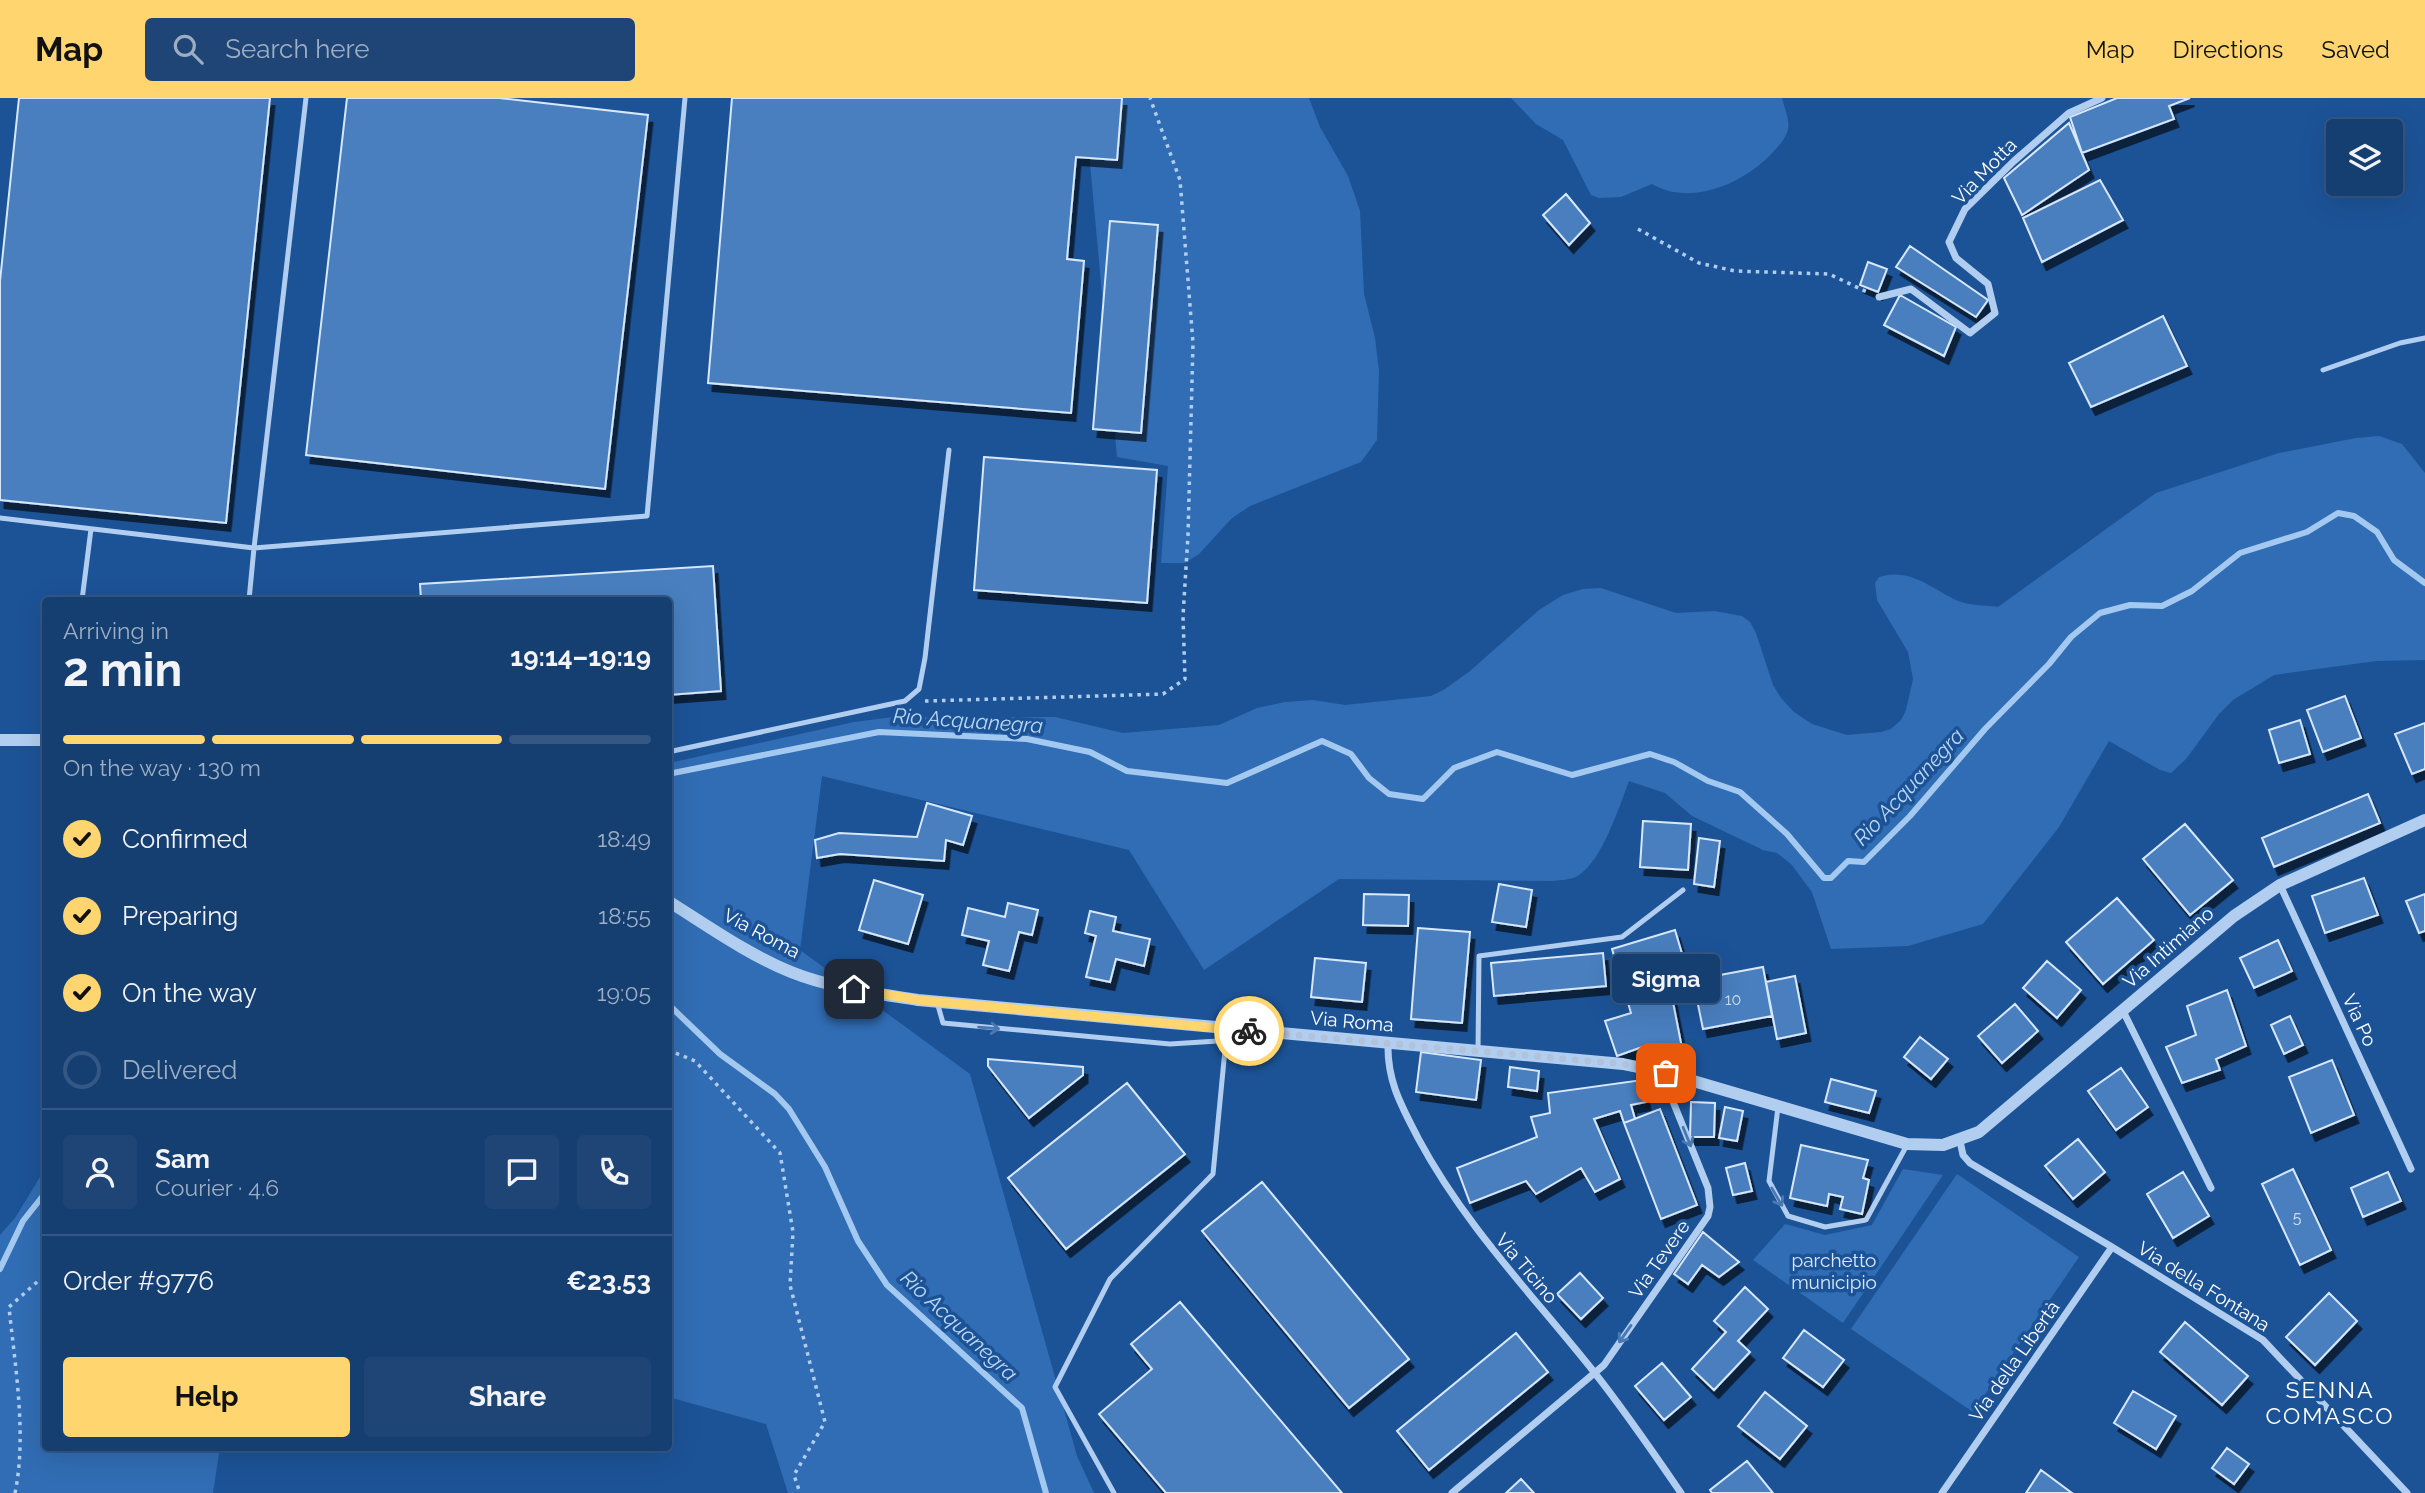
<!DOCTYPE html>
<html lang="en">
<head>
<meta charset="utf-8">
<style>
  :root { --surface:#153e71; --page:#1e4576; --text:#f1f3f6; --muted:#9daec3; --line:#345784; --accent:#ffd570 }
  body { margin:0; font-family:Raleway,sans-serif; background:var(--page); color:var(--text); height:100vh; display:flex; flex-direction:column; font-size:26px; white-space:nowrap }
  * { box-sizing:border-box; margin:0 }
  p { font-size:23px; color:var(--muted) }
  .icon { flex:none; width:38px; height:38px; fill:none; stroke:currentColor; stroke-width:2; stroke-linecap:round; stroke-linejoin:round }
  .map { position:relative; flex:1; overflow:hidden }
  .side { position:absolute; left:42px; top:499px; width:630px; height:854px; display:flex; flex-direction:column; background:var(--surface); border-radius:7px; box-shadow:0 7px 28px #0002,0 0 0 2px var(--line) }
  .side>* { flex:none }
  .tools { position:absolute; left:2326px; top:21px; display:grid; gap:14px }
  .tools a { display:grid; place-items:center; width:77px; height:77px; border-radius:7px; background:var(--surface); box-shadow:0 7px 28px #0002,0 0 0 2px var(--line); font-size:35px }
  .pin { position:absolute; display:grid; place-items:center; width:60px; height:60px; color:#fff; margin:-30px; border-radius:14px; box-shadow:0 4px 10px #0006 }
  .courier { position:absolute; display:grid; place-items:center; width:70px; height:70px; margin:-35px; border:5px solid #ffd570; border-radius:50%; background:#fff; color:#222; box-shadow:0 2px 9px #0007 }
  .bubble { position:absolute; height:49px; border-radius:7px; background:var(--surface); box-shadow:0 7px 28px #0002,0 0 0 2px var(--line); font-size:23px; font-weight:700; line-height:49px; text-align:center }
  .head em { font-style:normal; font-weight:700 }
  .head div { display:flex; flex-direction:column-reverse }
  .head { display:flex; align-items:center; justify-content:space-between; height:119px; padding:0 21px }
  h1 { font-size:46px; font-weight:700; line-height:52px }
  .bar { display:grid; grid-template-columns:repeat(4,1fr); gap:10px 7px; align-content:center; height:84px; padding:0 21px }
  .bar i { height:9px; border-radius:5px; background:var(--line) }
  .bar .current { background:var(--accent) }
  .bar p { grid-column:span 4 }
  .line { display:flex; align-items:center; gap:18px; padding:0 21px; border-top:2px solid var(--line) }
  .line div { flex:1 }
  .round { display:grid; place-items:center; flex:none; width:74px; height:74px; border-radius:7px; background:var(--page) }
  ol { padding:0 21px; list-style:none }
  li { display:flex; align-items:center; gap:21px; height:77px }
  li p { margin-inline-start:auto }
  li .icon { padding:7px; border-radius:50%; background:var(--accent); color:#111; stroke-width:4 }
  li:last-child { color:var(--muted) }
  li i { width:38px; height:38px; border:4px solid var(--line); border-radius:50% }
  .action { display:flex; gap:14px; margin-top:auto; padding:14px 21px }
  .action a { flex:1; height:80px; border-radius:7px; background:var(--accent); color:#111; font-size:28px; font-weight:700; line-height:80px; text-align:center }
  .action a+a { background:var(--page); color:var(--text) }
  header { display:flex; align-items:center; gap:42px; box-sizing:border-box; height:98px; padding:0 35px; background:var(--accent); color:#111 }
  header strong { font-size:33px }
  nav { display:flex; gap:38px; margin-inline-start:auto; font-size:24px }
  .search { width:490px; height:63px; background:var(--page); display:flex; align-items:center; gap:18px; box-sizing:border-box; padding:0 24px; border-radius:7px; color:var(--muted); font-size:26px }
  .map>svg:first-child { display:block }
</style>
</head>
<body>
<header>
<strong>Map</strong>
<div class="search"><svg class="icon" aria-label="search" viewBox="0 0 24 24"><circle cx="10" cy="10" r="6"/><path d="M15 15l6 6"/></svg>Search here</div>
<nav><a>Map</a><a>Directions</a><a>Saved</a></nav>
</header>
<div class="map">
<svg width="2425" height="1395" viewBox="0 0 2425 1395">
  <defs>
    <filter id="shadow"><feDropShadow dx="4.5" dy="8" stdDeviation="0" flood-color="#0009"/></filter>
  </defs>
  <rect width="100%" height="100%" fill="#1c5397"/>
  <path fill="#316db4" d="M 1084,0 L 1309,0 L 1320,29 L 1348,78 L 1360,113 L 1364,196 L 1375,240 L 1379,273 L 1377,342 L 1361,364 L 1250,408 L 1232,420 L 1199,456 L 1185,465 L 1161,465 L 1168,368 L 1117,359 Z
    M 1511,0 L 1782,0 C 1784,9 1790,22 1788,31 C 1786,40 1779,48 1773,54 C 1745,85 1691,109 1652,86 L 1621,99 L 1599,100 L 1591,97 L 1563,42 L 1536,26 Z
    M 2379,338 L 2402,346 L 2425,375 L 2425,562 L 2376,563 L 2274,577 L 2233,602 L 2219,616 L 2186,661 L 2171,675 L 2160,672 L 2109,643 L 2059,729 L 1983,826 L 1908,848 L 1831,851 L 1812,794 L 1791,766 L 1777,755 L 1763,752 L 1692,718 L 1665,695 L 1629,683 C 1619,709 1603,761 1579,777 C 1572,782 1561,782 1552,783 L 1339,781 L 1204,872 L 1129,752 L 822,678 L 800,852 L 970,976 L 1077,1358 L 1094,1395 L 788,1395 L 766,1326 L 672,1300 L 669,1296 L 669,665 L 854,624 L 909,617 L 934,620 L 1055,619 L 1123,635 L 1219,627 L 1257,610 L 1285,604 L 1313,602 L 1345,607 L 1431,598 L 1445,591 L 1470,573 L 1539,512 L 1563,497 L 1583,491 L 1601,490 L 1676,515 L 1714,513 L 1742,518 L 1750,524 L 1756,535 L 1773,587 L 1781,600 L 1794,614 L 1812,626 L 1847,637 L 1881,634 L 1891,631 L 1901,622 L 1906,612 L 1913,581 L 1908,554 L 1877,502 L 1875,485 L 1879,479 C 1910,469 1932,491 1958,503 C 1970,508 1986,507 1998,509 L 2156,395 L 2279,355 L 2356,340 Z
    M 45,1071 L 46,1349 L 220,1349 L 213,1395 L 0,1395 L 0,1137 L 15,1120 Z
    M 1903,1071 L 1943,1077 L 1843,1225 L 1753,1162 L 1785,1126 L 1825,1137 L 1872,1127 Z
    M 1957,1076 L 2079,1159 L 1973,1314 L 1851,1231 Z"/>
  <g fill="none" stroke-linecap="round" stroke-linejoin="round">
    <path stroke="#a4c9f1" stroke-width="6" d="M 668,676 L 879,634 L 1027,641 L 1090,654 L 1127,673 L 1227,685 L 1322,643 L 1351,656 L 1369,680 L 1389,696 L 1423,701 L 1454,670 L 1497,654 L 1572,677 L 1650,656 L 1674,664 L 1708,683 L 1740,694 L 1787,736 L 1824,780 L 1831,780 L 1848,763 L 1864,764 L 1910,718 L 1985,631 L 2049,566 L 2071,539 L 2100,515 L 2130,507 L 2162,508 L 2192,493 L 2240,455 L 2307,434 L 2338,415 L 2354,418 L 2377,434 L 2394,462 L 2425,485
      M 668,906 L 720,956 L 775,996 L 789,1011 L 825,1069 L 858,1143 L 887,1187 L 1022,1310 L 1046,1395
      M 0,1171 L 23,1123 L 46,1094"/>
  </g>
  <path fill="#4a7fbf" stroke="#d8e8fb" stroke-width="2" filter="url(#shadow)" d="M 19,0 L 270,0 L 226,425 L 0,402 L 0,183 Z
    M 347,0 L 499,0 L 648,17 L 605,391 L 306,357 Z
    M 732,0 L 1122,0 L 1117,62 L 1076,59 L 1067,161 L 1084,163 L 1071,315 L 708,285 Z
    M 2117,0 L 2190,0 L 2169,8 L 2174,21 L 2082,55 L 2070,19 Z
    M 2069,25 L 2089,72 L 2022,117 L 2004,80 Z
    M 2100,82 L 2123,122 L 2042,164 L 2023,120 Z
    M 1566,96 L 1590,125 L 1569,147 L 1543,117 Z
    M 1110,123 L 1158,127 L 1141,335 L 1093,331 Z
    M 1910,148 L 1988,202 L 1976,219 L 1896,169 Z
    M 1868,164 L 1887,171 L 1878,194 L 1860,187 Z
    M 1900,197 L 1956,229 L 1944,258 L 1884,227 Z
    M 2163,218 L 2187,268 L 2091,309 L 2069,265 Z
    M 984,359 L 1157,372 L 1147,505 L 974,492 Z
    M 713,468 L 721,593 L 668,597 L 668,502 L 421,502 L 420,486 Z
    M 2345,598 L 2361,640 L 2323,654 L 2307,612 Z
    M 2300,622 L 2310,656 L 2279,665 L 2269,632 Z
    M 2425,625 L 2425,671 L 2412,676 L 2395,636 Z
    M 2368,696 L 2380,725 L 2274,769 L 2262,740 Z
    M 927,705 L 972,718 L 963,747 L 946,742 L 944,763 L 840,756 L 817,760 L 815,742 L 839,735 L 917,739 Z
    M 1643,723 L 1691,726 L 1688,772 L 1640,769 Z
    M 2185,726 L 2233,782 L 2190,817 L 2143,761 Z
    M 1699,740 L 1720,743 L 1714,789 L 1694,786 Z
    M 2364,780 L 2378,817 L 2325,835 L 2312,798 Z
    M 874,782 L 923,797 L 908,846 L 859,832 Z
    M 1499,786 L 1532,792 L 1526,829 L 1492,824 Z
    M 1364,796 L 1409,797 L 1408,828 L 1363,827 Z
    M 2425,796 L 2425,833 L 2419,835 L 2406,803 Z
    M 2117,800 L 2154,842 L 2103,886 L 2066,844 Z
    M 1008,805 L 1038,812 L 1032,837 L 1019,834 L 1009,873 L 983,867 L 989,843 L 962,837 L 968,810 L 1005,819 Z
    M 1090,813 L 1116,819 L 1113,833 L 1150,841 L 1144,868 L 1116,861 L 1110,884 L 1086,879 L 1096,838 L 1085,835 Z
    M 1418,830 L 1470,834 L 1462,925 L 1411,921 Z
    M 1675,832 L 1683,859 L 1620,879 L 1612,851 Z
    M 2278,842 L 2292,873 L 2254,890 L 2240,860 Z
    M 1603,855 L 1606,888 L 1494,898 L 1491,865 Z
    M 1315,860 L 1366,865 L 1362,904 L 1311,899 Z
    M 2047,863 L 2081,892 L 2057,920 L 2023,890 Z
    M 1763,869 L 1772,918 L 1703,931 L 1693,882 Z
    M 1795,878 L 1806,935 L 1777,941 L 1766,884 Z
    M 2227,892 L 2246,948 L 2216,961 L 2220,972 L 2182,985 L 2166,949 L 2196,937 L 2187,908 Z
    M 1671,894 L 1683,955 L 1646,963 L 1645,948 L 1617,958 L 1605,923 L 1631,915 L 1628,905 Z
    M 2015,906 L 2038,933 L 2002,965 L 1978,938 Z
    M 2290,918 L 2303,947 L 2284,956 L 2271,927 Z
    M 1920,939 L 1948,961 L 1931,981 L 1904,959 Z
    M 1421,954 L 1481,962 L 1476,1002 L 1416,994 Z
    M 988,961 L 1083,969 L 1083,977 L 1029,1020 L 988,968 Z
    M 2332,962 L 2354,1017 L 2311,1035 L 2289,979 Z
    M 1510,969 L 1539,973 L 1537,993 L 1508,989 Z
    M 2121,970 L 2148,1009 L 2116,1032 L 2088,993 Z
    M 1831,981 L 1876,993 L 1869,1015 L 1825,1004 Z
    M 1642,982 L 1646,1004 L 1631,1007 L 1635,1021 L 1624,1025 L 1620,1013 L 1594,1021 L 1620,1081 L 1595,1094 L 1581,1070 L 1536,1096 L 1526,1083 L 1470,1105 L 1457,1070 L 1537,1039 L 1531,1019 L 1550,1015 L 1548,995 Z
    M 1127,985 L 1185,1056 L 1066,1151 L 1008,1080 Z
    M 1691,1004 L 1715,1005 L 1714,1039 L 1690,1039 Z
    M 1725,1009 L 1743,1013 L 1737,1043 L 1719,1040 Z
    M 1660,1011 L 1697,1107 L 1661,1121 L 1624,1025 Z
    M 2078,1041 L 2105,1074 L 2073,1101 L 2045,1068 Z
    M 1801,1047 L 1868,1062 L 1863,1080 L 1869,1082 L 1862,1116 L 1840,1111 L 1843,1099 L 1829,1096 L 1827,1108 L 1790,1100 Z
    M 1745,1065 L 1752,1093 L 1733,1097 L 1726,1070 Z
    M 2293,1071 L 2331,1152 L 2300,1167 L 2262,1086 Z
    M 2183,1074 L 2209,1118 L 2173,1140 L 2147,1096 Z
    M 2388,1074 L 2401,1103 L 2363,1119 L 2351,1090 Z
    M 1262,1084 L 1409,1261 L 1349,1310 L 1202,1133 Z
    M 1703,1134 L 1739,1164 L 1719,1179 L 1702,1167 L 1688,1186 L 1674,1176 Z
    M 1580,1175 L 1603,1200 L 1581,1221 L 1557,1196 Z
    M 1745,1189 L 1768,1211 L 1738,1243 L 1750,1254 L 1714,1292 L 1692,1271 L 1726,1234 L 1714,1223 Z
    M 2329,1195 L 2357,1223 L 2315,1267 L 2286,1239 Z
    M 1180,1204 L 1342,1395 L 1166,1395 L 1099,1316 L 1152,1271 L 1131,1246 Z
    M 2185,1224 L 2248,1278 L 2222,1307 L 2160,1254 Z
    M 1804,1232 L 1844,1262 L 1823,1289 L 1783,1260 Z
    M 1516,1235 L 1548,1274 L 1429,1372 L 1397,1333 Z
    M 1662,1265 L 1691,1299 L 1664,1322 L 1635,1288 Z
    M 2133,1293 L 2176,1318 L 2156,1351 L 2114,1325 Z
    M 1765,1294 L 1807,1328 L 1780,1361 L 1738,1328 Z
    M 2227,1350 L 2249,1366 L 2234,1386 L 2212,1370 Z
    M 1747,1363 L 1773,1395 L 1712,1395 L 1710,1392 Z
    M 2041,1372 L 2072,1395 L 2026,1395 Z
    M 1521,1381 L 1534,1395 L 1506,1395 Z"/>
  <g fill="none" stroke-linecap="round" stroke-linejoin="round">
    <path stroke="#b1cef0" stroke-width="3.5" stroke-dasharray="3.5 5" stroke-linecap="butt" d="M 1638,131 L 1699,165 L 1735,173 L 1829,176 L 1867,194
      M 925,603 L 1163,596 L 1185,581 L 1183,518 L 1188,437 L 1193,245 L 1180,82 L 1150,0
      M 668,952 L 695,963 L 780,1055 L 793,1134 L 790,1187 L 825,1324 L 794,1377 L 800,1395
      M 15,1395 C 27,1337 15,1268 9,1209 L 46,1176"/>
    <path stroke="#b1cef0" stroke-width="5" d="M 2323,272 L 2400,245 L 2425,240
      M 0,420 L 254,450 L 306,0
      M 82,502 L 91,431
      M 249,502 L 254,450 L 647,418 L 685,0
      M 668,654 L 905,603 L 919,591 L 925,560 L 949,352
      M 937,904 L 943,925 L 1170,946 L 1218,943 L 1226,933
      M 1478,953 L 1479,858 L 1622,839 L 1683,792
      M 1778,1009 L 1769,1083 L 1788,1118 L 1825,1129 L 1866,1122 L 1907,1047
      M 1114,1395 L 1055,1289 L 1110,1181 L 1213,1076 L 1227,931"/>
    <path stroke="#b1cef0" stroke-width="7" d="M 1879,199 L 1911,191 L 1970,235 L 1995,215 L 1988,186 L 1956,160 L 1949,144 L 1965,111 L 2014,63 L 2069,15 L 2102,0
      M 2280,787 L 2411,1071
      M 2123,913 L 2211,1090
      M 1388,945 C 1387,983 1401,1007 1418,1040 C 1465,1128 1532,1196 1594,1274 C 1625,1313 1653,1354 1681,1395
      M 1960,1043 L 1963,1057 L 1970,1065 L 2112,1149 L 2263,1242 L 2407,1395
      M 1452,1395 L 1604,1267 L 1708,1118 L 1710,1109 L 1708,1090 L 1665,984 L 1666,975
      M 1942,1395 L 2112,1149"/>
    <path stroke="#b1cef0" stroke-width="12" d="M 0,642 L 46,642
      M 668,803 C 708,828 747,856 791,874 C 831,890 875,895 918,902 L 1623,966 L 1666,975 L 1907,1046 L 1943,1047 L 1979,1034 L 2234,818 L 2280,787 L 2425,722"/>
  </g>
  <defs><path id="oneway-shaft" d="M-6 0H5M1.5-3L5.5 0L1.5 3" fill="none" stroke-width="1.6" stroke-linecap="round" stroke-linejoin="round" transform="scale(1.75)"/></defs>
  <g stroke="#4978b2">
    <use href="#oneway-shaft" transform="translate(989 930) rotate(5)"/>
    <use href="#oneway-shaft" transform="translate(1687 1039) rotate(68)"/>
    <use href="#oneway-shaft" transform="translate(1777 1099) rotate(60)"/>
    <use href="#oneway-shaft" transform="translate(1625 1236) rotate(125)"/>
  </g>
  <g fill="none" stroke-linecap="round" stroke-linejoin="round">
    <path stroke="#b0c3db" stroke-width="7" stroke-dasharray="0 12.6" d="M 1249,933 L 1623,966 L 1666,975"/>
    <path stroke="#ffd570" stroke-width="9" d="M 854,891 L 918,902 L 1249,933"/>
  </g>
  <g text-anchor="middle" stroke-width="7" stroke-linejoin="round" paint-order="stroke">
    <g font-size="16" fill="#d2dfef">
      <text x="1733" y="907">10</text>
      <text x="2297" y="1125">5</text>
    </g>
    <g font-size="19" fill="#fff" stroke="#1c5397">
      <text transform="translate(1984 73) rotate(-46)" y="7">Via Motta</text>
      <text transform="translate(762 835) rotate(28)" y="7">Via Roma</text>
      <text transform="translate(2168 849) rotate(-41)" y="7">Via Intimiano</text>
      <text transform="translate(2360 922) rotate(65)" y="7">Via Po</text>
      <text transform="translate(1352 923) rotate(5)" y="7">Via Roma</text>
      <text transform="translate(1659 1161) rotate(-55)" y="7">Via Tevere</text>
      <text transform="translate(1527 1170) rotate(50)" y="7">Via Ticino</text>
      <text transform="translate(2204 1188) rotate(32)" y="7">Via della Fontana</text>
      <text transform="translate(2014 1263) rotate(-55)" y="7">Via della Libertà</text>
    </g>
    <g font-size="19" fill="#d8e8fb" stroke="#1c5397">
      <text x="1834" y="1169">parchetto<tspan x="1834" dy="22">municipio</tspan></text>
    </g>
    <g font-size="21" font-style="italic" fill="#bdd8f6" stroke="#1c5397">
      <text transform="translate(968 623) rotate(4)" y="7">Rio Acquanegra</text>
      <text transform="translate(1909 689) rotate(-47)" y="7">Rio Acquanegra</text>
      <text transform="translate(959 1228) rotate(43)" y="7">Rio Acquanegra</text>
    </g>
    <g font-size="23" letter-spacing="2" fill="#fff" stroke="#1c5397">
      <text x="2330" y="1300">SENNA<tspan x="2330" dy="26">COMASCO</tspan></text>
    </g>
  </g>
</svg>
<div class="tools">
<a><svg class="icon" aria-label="layers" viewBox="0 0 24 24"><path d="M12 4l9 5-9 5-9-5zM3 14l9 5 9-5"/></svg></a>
</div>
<div class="pin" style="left:1666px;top:975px;background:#ea580c"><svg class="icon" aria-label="bag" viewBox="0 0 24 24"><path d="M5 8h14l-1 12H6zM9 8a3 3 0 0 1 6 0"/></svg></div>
<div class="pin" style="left:854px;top:891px;background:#1f2937"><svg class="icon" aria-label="home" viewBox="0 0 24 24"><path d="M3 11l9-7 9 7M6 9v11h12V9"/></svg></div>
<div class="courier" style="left:1249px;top:933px"><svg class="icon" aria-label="bike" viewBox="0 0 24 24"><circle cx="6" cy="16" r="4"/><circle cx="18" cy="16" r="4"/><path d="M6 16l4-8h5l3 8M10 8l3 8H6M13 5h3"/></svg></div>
<div class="bubble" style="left:1612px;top:856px;width:108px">Sigma</div>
<section class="side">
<div class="head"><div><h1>2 min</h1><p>Arriving in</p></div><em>19:14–19:19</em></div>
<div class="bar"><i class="current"></i><i class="current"></i><i class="current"></i><i></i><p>On the way · 130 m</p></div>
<ol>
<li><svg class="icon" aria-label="check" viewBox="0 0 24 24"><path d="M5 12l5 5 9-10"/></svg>Confirmed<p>18:49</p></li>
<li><svg class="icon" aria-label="check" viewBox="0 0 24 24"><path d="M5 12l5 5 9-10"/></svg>Preparing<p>18:55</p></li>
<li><svg class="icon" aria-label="check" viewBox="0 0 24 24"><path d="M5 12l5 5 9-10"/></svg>On the way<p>19:05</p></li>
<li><i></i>Delivered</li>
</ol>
<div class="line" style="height:126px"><a class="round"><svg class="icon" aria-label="person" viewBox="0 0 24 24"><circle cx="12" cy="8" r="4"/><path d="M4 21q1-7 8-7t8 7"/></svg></a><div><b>Sam</b><p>Courier · 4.6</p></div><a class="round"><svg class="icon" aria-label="chat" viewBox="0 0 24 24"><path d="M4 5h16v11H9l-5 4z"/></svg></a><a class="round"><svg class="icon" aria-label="phone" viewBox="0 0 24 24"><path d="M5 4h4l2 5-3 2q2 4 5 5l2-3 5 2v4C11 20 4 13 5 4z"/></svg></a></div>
<div class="line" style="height:91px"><div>Order #9776</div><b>€23.53</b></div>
<div class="action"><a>Help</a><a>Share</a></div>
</section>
</div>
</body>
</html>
